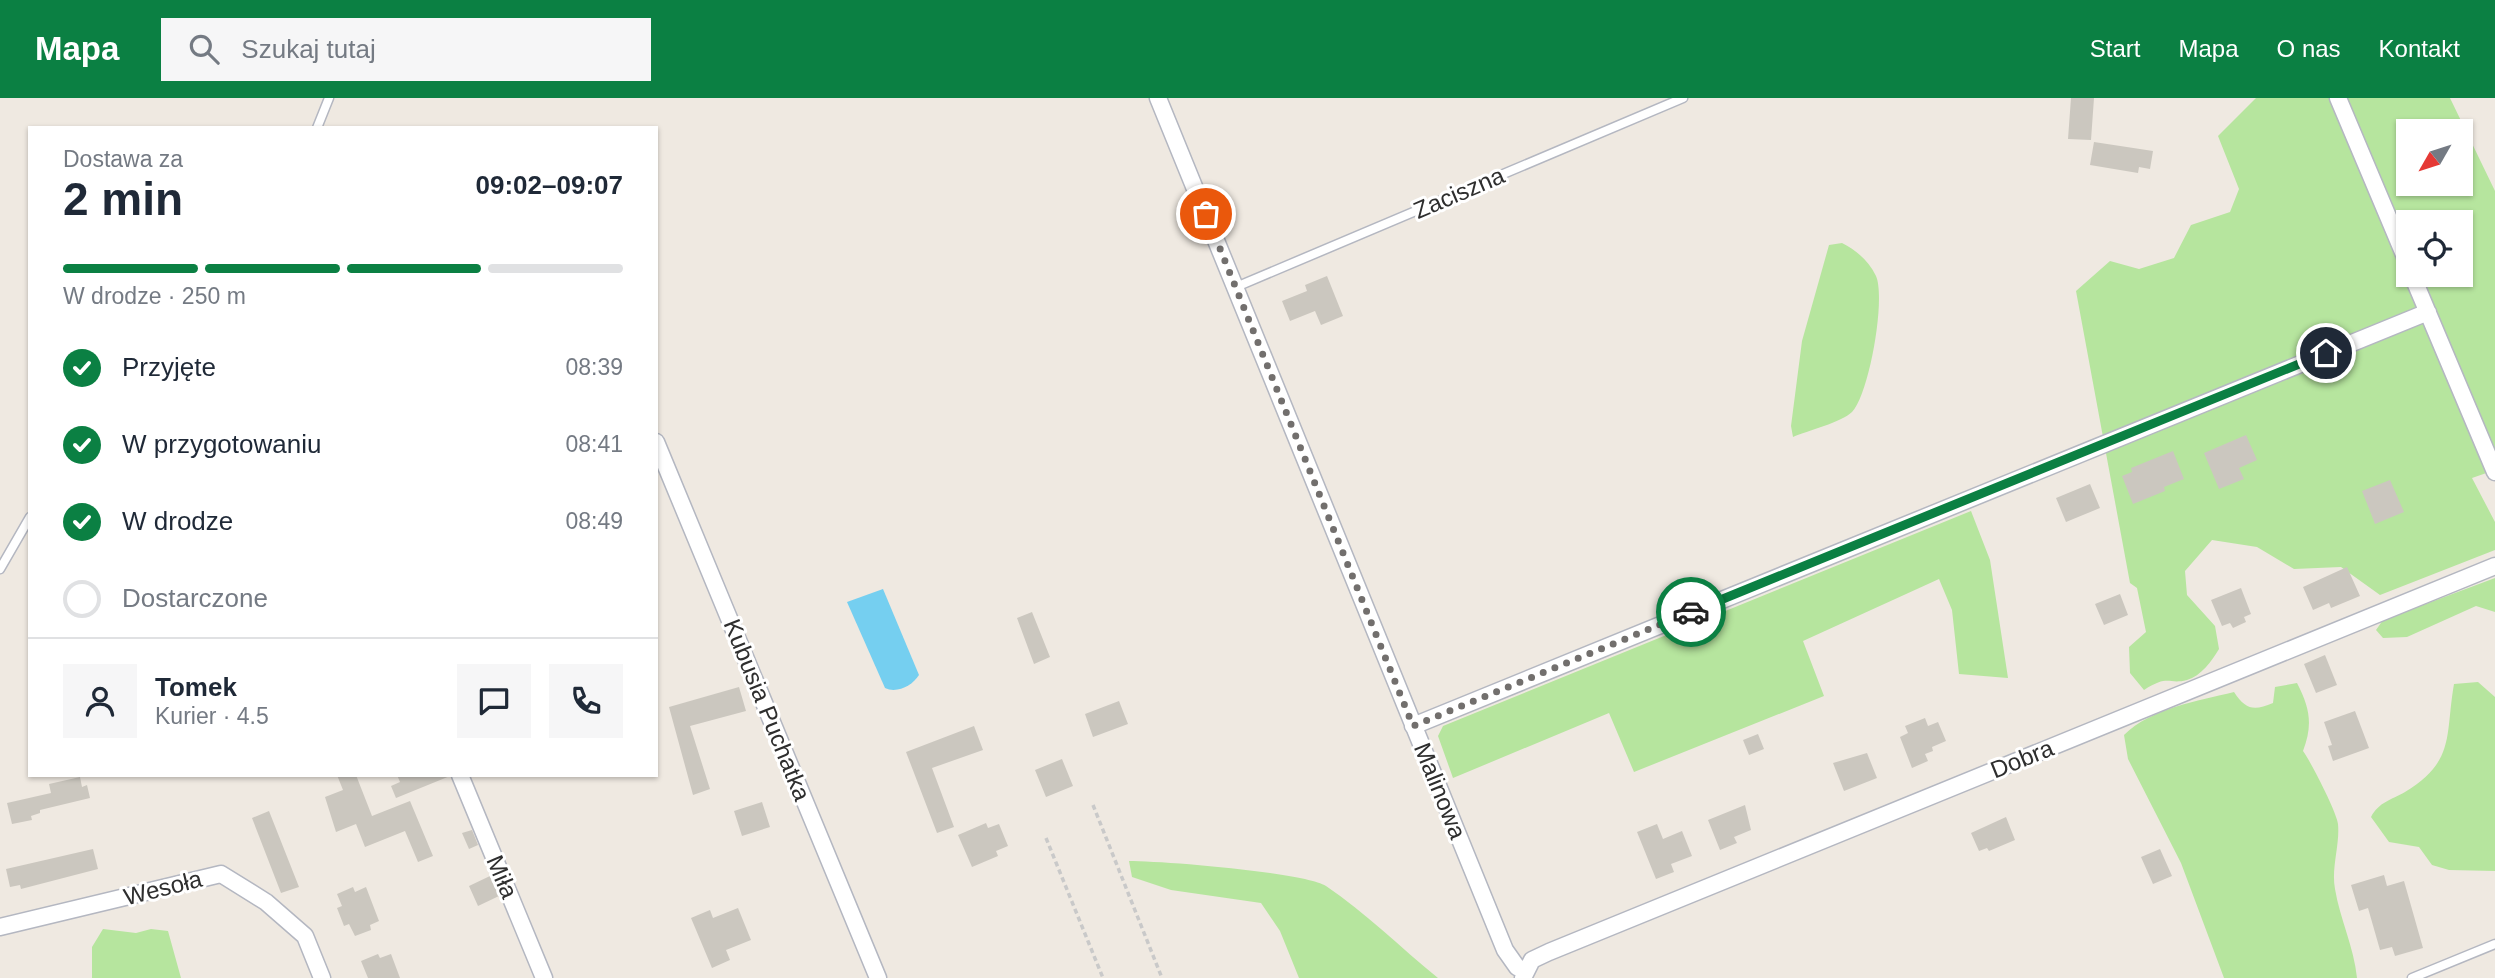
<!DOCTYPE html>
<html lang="pl">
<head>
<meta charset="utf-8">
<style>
  :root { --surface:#fff; --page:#f6f6f7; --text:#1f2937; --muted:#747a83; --line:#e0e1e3; --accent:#0b8043 }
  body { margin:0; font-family:Arial,sans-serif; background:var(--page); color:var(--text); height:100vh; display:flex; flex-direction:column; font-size:26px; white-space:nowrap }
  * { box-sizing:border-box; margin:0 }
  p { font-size:23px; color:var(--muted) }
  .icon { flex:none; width:38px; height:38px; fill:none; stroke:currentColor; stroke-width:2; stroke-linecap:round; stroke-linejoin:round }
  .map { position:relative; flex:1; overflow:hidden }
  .sheet { position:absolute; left:28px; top:28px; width:630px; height:651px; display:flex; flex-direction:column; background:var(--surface); border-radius:0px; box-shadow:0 2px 5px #0004 }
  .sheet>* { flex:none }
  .needle { width:46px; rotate:231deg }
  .fabs { position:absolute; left:2396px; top:21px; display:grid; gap:14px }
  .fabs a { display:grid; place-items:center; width:77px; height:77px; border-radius:0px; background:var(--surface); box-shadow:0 2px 5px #0004; font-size:35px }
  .pin { position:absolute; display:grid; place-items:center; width:60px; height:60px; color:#fff; margin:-30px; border:4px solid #fff; border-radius:50%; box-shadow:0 2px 7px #0007 }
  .courier { position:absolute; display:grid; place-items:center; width:70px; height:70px; margin:-35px; border:5px solid #0b8043; border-radius:50%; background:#fff; color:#222; box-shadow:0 2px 9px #0007 }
  .head em { font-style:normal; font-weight:800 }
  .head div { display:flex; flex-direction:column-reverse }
  .head { display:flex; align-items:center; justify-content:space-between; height:119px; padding:0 35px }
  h1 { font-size:46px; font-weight:800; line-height:52px }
  .bar { display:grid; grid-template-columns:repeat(4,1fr); gap:10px 7px; align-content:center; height:84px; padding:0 35px }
  .bar i { height:9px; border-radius:5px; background:var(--line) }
  .bar .current { background:var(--accent) }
  .bar p { grid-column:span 4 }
  .line { display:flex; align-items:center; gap:18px; padding:0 35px; border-top:2px solid var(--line) }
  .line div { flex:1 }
  .round { display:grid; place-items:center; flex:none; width:74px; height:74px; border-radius:0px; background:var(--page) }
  ol { padding:0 35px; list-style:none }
  li { display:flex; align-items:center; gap:21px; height:77px }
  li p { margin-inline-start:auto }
  li .icon { padding:7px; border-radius:50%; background:var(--accent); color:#fff; stroke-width:4 }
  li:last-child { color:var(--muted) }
  li i { width:38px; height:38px; border:4px solid var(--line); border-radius:50% }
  header { display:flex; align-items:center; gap:42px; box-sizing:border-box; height:98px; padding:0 35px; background:var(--accent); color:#fff }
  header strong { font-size:33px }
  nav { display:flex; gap:38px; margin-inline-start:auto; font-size:24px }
  .search { width:490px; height:63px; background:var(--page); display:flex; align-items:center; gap:18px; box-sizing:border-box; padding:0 24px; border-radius:0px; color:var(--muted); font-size:26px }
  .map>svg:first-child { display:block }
</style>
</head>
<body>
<header>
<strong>Mapa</strong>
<div class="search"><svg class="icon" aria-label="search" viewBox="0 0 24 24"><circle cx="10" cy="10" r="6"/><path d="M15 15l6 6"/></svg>Szukaj tutaj</div>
<nav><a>Start</a><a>Mapa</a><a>O nas</a><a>Kontakt</a></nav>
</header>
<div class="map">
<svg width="2495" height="880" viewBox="0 0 2495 880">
  <rect width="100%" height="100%" fill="#efe9e1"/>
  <path fill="#b6e59e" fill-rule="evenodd" d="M 2256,0 L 2450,0 L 2495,93 L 2495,372 L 2472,380 L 2495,424 L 2495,452 L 2380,497 L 2341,469 L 2294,471 L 2257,449 L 2212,442 L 2185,473 L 2187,497 L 2215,528 L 2219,551 C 2212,563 2201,578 2187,582 C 2168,587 2169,576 2144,592 L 2130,575 L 2129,549 L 2146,534 L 2137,490 L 2130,485 L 2076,193 L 2110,163 L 2139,171 L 2174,160 L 2191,127 L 2230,114 L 2239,91 L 2218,38 ZM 2408,33 L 2460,33 L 2460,86 L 2408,86 ZM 2408,124 L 2460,124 L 2460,177 L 2408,177 Z
    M 1842,145 C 1856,152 1869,163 1876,178 C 1886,201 1869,297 1852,314 C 1842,324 1807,333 1793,339 L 1791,328 L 1802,243 L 1829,147 Z
    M 1971,413 L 1990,462 L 2008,580 L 1959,576 L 1952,512 L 1939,481 L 1803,543 L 1824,598 L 1634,674 L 1609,615 L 1453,680 L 1438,638 L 1443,628 Z
    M 2495,480 L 2495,514 L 2476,508 L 2407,539 L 2383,540 L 2376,532 L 2383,522 Z
    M 2478,584 L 2495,599 L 2495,773 L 2449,772 L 2432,767 L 2419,749 L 2389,744 L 2371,719 C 2379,704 2391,702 2405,694 C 2456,663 2445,637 2454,586 Z
    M 2297,585 C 2310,610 2313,627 2303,653 C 2311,664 2337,715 2338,726 C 2340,747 2331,770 2335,791 C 2340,821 2354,849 2357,880 L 2224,880 L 2181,765 L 2128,661 L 2124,637 C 2151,610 2198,603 2234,594 C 2246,612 2254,613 2273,605 L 2275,589 Z
    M 1129,763 C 1162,763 1303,774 1326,788 C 1365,814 1401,850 1438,880 L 1299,880 L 1280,833 L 1261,805 L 1171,792 L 1132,779 Z
    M 103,831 L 136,835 L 151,831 L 168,833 L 181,880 L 92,880 L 92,849 Z"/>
  <path fill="#75cff0" d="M 883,491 L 919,577 C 913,587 897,596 885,590 L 847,504 Z"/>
  <path fill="#cbc7bf" d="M 2071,0 L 2094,0 L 2091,42 L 2068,41 Z
    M 2094,44 L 2153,53 L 2150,71 L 2139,69 L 2138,75 L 2090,67 Z
    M 1327,178 L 1343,218 L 1321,227 L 1315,213 L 1290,223 L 1282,203 L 1307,193 L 1305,187 Z
    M 2246,337 L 2257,362 L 2239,370 L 2244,381 L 2219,391 L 2204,355 Z
    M 2173,353 L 2184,381 L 2164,389 L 2165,393 L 2133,406 L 2122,378 L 2132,374 L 2131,370 Z
    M 2390,382 L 2404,414 L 2375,426 L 2362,393 Z
    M 2090,386 L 2100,410 L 2066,424 L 2056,400 Z
    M 2347,469 L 2360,498 L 2331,510 L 2329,505 L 2313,512 L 2303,489 Z
    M 2241,490 L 2251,516 L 2244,519 L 2246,524 L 2233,530 L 2230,525 L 2222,528 L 2211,502 Z
    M 2120,496 L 2128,517 L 2104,527 L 2095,506 Z
    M 1032,514 L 1050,559 L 1034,566 L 1017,520 Z
    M 2325,557 L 2337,587 L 2316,595 L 2304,566 Z
    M 739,589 L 746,613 L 690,628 L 710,691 L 693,697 L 669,609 Z
    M 1119,603 L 1128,626 L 1093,639 L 1085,616 Z
    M 2355,613 L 2369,650 L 2333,663 L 2328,648 L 2332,647 L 2324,624 Z
    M 1925,620 L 1928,628 L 1938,624 L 1946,643 L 1932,649 L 1933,653 L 1925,656 L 1928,663 L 1912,670 L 1900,639 L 1908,635 L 1905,628 Z
    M 974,628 L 983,652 L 932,670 L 954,729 L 937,735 L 906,654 Z
    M 1758,636 L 1764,651 L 1749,657 L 1743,642 Z
    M 1867,655 L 1877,680 L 1844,693 L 1833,665 Z
    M 1062,661 L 1073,688 L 1046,699 L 1035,672 Z
    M 337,677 L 356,677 L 372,718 L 410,703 L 433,758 L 418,764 L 405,733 L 365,749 L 356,726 L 336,734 L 325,699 L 343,692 Z
    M 397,677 L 450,677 L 450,678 L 396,700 L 391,688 L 400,684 Z
    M 80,679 L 82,689 L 87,687 L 90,700 L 40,712 L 40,715 L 31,718 L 32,722 L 12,726 L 7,705 L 51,695 L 49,686 Z
    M 762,704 L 770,729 L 742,738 L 734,713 Z
    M 1745,707 L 1751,732 L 1734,739 L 1737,745 L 1720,752 L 1708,722 Z
    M 269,713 L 299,789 L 281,795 L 252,720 Z
    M 2006,719 L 2015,742 L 1989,753 L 1987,750 L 1979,753 L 1971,735 Z
    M 986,725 L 988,730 L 999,726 L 1008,748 L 996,753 L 998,758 L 972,769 L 958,737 Z
    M 1657,726 L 1663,741 L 1682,733 L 1692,758 L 1671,766 L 1674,774 L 1656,781 L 1637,734 Z
    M 472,732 L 478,747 L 469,751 L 462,735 Z
    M 93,751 L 98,771 L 21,791 L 20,787 L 10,789 L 6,771 Z
    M 2160,751 L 2172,778 L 2153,786 L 2141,759 Z
    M 2384,777 L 2387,788 L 2404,783 L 2423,850 L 2395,858 L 2392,849 L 2380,852 L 2368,810 L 2359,813 L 2351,787 Z
    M 490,778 L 499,798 L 478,808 L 469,788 Z
    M 353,789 L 355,794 L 366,789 L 379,823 L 370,827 L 371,832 L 355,838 L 349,826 L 344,828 L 337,810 L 342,808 L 337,796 Z
    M 738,810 L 751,842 L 726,852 L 730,862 L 712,870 L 691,820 L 710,812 L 713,820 Z
    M 378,856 L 380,860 L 391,856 L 400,880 L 368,880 L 361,863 Z"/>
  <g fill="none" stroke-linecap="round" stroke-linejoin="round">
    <g stroke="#b4b7c1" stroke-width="11">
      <path id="service" d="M 317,30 L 329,0
        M 1236,189 L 1683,0
        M 0,471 L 30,419
        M 2412,880 L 2495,846"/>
    </g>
    <g stroke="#b4b7c1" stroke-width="19">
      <path id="minor" d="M 1158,0 L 1505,852 L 1517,869 L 1525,873
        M 2338,0 L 2408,166
        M 2412,177 L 2495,374
        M 656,344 L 878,880
        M 1413,628 L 2428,214
        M 460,677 L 544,880
        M 0,829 L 221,776 L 266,804 L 305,838 L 322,880
        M 1523,880 L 1532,862 L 1549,854 L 2495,468"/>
    </g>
    <path stroke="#c9c9c9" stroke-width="3.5" stroke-dasharray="5 3.5" stroke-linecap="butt" d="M 1093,707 L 1162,880
      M 1046,740 L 1103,880"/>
    <use href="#service" stroke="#fff" stroke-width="8"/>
    <use href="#minor" stroke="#fff" stroke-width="16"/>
  </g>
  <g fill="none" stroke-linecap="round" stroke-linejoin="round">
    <path stroke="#726f6d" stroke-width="7" stroke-dasharray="0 12.6" d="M 1206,116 L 1413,628 L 1691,514"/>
    <path stroke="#0b8043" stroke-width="9" d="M 1691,514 L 2326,255"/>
  </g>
  <g text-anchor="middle" stroke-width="6" stroke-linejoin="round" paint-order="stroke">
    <g font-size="24" fill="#2e2e2e" stroke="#fff">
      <text transform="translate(1459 95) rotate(-23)" y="8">Zaciszna</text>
      <text transform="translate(767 612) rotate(68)" y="8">Kubusia Puchatka</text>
      <text transform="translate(2022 661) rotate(-22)" y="8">Dobra</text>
      <text transform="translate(1440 693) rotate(68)" y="8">Malinowa</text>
      <text transform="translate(502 779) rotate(67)" y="8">Miła</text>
      <text transform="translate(163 790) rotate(-14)" y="8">Wesoła</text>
    </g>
  </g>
</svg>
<div class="fabs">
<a><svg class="needle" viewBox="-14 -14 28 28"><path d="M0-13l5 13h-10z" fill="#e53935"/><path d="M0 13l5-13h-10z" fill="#747a83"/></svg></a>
<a><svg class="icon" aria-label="locate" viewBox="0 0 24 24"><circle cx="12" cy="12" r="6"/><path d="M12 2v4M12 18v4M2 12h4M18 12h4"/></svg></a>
</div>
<div class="pin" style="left:1206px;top:116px;background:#ea580c"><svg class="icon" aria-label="bag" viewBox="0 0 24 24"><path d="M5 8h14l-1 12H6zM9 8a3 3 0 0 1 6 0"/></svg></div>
<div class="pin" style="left:2326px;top:255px;background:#1f2937"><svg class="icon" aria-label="home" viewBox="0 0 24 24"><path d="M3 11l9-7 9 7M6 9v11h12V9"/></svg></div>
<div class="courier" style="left:1691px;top:514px"><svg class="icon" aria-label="car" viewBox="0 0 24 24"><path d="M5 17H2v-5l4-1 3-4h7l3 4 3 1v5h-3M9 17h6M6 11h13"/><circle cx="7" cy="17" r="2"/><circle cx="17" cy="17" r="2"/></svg></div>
<section class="sheet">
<div class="head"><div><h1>2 min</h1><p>Dostawa za</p></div><em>09:02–09:07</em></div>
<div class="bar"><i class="current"></i><i class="current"></i><i class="current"></i><i></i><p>W drodze · 250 m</p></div>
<ol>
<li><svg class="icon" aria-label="check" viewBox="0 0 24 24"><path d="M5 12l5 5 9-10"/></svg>Przyjęte<p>08:39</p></li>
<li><svg class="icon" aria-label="check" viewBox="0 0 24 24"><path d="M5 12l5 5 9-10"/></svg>W przygotowaniu<p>08:41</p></li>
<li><svg class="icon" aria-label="check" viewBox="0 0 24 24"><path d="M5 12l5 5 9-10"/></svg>W drodze<p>08:49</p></li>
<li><i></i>Dostarczone</li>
</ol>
<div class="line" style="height:126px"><a class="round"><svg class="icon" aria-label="person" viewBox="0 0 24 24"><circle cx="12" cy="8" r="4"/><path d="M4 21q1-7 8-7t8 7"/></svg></a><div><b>Tomek</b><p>Kurier · 4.5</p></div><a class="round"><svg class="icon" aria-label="chat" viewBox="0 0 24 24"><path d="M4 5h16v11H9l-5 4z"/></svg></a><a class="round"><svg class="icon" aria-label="phone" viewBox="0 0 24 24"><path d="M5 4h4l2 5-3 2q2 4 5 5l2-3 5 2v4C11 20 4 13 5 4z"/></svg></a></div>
</section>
</div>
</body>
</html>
